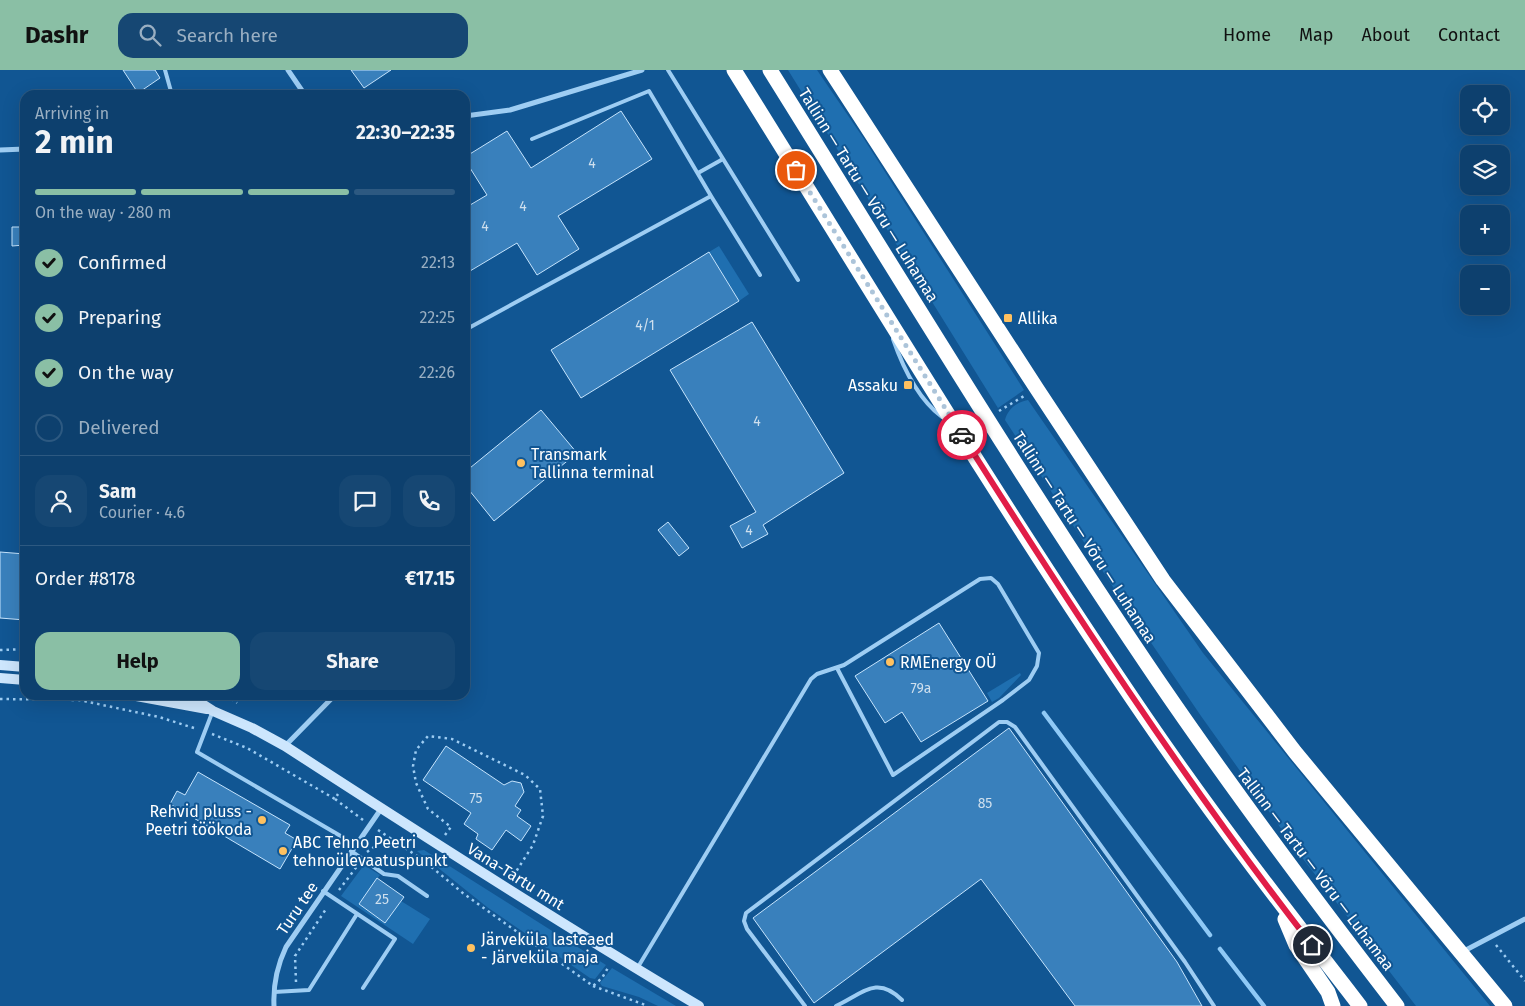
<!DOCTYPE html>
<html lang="en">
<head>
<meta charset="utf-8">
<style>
  :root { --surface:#0d406e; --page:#164773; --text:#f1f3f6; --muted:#9aafc2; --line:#2d5981; --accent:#8abfa5 }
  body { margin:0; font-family:"Fira Sans",sans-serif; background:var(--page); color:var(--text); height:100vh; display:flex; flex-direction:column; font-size:19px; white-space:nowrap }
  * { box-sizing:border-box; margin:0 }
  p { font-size:16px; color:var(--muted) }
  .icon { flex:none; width:28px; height:28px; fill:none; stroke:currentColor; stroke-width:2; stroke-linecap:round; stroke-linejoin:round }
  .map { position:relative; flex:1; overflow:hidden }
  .drawer { position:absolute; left:20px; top:20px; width:450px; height:610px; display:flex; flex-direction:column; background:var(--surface); border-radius:15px; box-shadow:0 5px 20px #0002,0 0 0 1px var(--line) }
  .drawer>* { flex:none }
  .fabs { position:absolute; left:1460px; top:15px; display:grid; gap:10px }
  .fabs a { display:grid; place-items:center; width:50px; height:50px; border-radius:10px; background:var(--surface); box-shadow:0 5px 20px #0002,0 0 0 1px var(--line); font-size:25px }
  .pin { position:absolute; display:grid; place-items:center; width:42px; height:42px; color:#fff; margin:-21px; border:2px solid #fff; border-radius:50%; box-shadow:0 1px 5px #0007 }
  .courier { position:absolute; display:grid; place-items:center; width:50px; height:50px; margin:-25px; border:4px solid #e11d48; border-radius:50%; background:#fff; color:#222; box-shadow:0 1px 6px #0007 }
  .overview em { font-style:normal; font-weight:700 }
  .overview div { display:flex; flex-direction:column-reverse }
  .overview { display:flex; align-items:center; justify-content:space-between; height:85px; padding:0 15px }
  h1 { font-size:32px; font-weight:700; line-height:38px }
  .bar { display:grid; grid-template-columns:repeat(4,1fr); gap:8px 5px; align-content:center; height:60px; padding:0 15px }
  .bar i { height:6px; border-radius:4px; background:var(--line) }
  .bar .selected { background:var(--accent) }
  .bar p { grid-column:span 4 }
  .line { display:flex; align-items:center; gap:12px; padding:0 15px; border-top:1px solid var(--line) }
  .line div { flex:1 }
  .round { display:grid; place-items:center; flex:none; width:52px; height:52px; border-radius:15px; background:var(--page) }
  ol { padding:0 15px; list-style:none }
  li { display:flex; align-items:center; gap:15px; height:55px }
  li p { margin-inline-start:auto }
  li .icon { padding:5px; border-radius:50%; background:var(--accent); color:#111; stroke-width:4 }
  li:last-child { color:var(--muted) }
  li i { width:28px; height:28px; border:2px solid var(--line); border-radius:50% }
  .cta { display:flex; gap:10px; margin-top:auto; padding:10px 15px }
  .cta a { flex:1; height:58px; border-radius:15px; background:var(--accent); color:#111; font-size:20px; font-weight:700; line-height:58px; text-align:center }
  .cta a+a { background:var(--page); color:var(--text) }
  header { display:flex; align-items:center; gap:30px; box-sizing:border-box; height:70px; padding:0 25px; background:var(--accent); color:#111 }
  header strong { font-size:24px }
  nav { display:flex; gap:28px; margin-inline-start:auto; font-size:18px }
  .search { width:350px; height:45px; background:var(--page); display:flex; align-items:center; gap:12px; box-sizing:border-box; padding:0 18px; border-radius:15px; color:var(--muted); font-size:19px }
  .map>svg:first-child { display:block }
</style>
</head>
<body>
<header>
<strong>Dashr</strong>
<div class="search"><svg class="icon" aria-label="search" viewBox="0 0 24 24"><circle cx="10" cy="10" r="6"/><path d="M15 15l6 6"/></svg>Search here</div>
<nav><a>Home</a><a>Map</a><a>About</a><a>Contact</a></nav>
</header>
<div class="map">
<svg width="1525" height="936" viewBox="0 0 1525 936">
  <rect width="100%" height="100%" fill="#115693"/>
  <path fill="#1f6fb0" d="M 788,0 L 817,0 L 864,69 L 1024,320 L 998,338 Z
    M 719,176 L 749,224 L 739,231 L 709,182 Z
    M 1028,330 L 1203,583 L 1490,936 L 1416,936 L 1297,781 L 1201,646 L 1111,514 L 1005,350 C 1008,338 1018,332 1028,330 Z
    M 1020,603 L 1021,605 L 999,628 L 992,632 L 987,623 Z
    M 424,780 L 606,895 L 595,909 L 590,908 L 487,837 L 417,781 Z
    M 364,795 L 380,805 L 359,834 L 385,853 L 401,831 L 430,849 L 413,874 L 341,826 Z
    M 612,898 L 676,936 L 658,936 L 639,927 L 602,916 L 600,913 Z"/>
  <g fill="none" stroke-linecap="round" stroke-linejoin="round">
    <path stroke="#8fc9f6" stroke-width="4.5" d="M 1044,643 L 1210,865
      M 1220,879 L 1264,936"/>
  </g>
  <path fill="#3980bc" stroke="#c6e4fd" d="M 123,0 L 155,0 L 160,8 L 138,23 Z
    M 351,0 L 391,0 L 364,18 Z
    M 621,41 L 652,89 L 558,146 L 579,179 L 537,205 L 517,173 L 465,204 L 465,138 L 487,125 L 465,90 L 465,87 L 507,61 L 531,98 Z
    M 12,157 L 25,157 L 25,175 L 12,176 Z
    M 709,182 L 739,231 L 581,328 L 551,280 Z
    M 752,252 L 844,403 L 763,455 L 768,464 L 742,478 L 730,456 L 756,442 L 670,300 Z
    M 541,340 L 577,383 L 494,451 L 465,415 L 465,402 Z
    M 668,452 L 689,478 L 679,486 L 658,460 Z
    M 0,482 L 25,484 L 25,550 L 0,548 Z
    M 939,553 L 988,631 L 921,672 L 902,642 L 885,653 L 855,606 Z
    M 1009,658 L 1177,892 L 1202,936 L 1075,936 L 981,809 L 814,933 L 753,848 Z
    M 446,676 L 504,715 L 512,711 L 521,713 L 524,722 L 515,736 L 521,740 L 517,746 L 531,756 L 521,771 L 506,760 L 492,780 L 476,769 L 478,764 L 464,754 L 471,743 L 423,710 Z
    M 198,702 L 290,755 L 285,763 L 297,770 L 280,799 L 170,734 L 177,721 L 185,725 Z
    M 377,808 L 404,827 L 385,853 L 359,834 Z"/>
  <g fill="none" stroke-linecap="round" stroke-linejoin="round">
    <path stroke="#9ecdf3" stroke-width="2.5" stroke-dasharray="2.5 4" stroke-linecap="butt" d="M 999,341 L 1024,326
      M 0,580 L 25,579
      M 226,625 L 237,633
      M 0,629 L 79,630 L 159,647 L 197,659
      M 212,664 L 247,678 L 335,729 L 338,724
      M 335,729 L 363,750
      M 378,760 L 423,790 L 464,824 L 593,916 L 602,908 L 609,896
      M 445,765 L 451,757 L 428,739 L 416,713 L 413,696 L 416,680 L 428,666 L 452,669 L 525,705 L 540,719 L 543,746 L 533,775 L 512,808
      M 367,782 L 380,773 L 392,769
      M 339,820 L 358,795
      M 1496,875 L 1525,911
      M 296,912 L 295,886 L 326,839
      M 593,916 L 648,936"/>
    <path stroke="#9ecdf3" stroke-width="4" d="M 165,0 L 172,25
      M 668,0 L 798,210
      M 698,103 L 723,89
      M 711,126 L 760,205
      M 465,260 L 711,126 L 649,21 L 532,69
      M 893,269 C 903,298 917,328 942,347
      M 212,643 L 197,682 L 356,775
      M 351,781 L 384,804 L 398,806 L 427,826
      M 323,821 L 395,869 L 363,918
      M 638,897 L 811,609 L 817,604 L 844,595 L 980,509 L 991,508 L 998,514 L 1039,583 L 1037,596 L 1029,610 L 1003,630 L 893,705 L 837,598
      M 274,922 L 309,920 L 357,844
      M 805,936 L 747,859 L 744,851 L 746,843 L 999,652 L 1007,652 L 1015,657 L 1185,892 L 1214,936
      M 836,936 C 863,923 877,905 902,930"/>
    <path stroke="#9ecdf3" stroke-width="5" d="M 288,0 L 305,25
      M 465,46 L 510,40 L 642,0
      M 0,80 L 25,79
      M 285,676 L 335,625
      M 1464,881 L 1525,849
      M 274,936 C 273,915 277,896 286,877 L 381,739"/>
    <path stroke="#cde6fd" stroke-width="10" d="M 0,595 L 25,597
      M 0,608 L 25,610
      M 131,625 L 207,639
      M 188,625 L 213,641 L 252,658 L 285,676 C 422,765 559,853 699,936"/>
    <path stroke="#fff" stroke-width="15" d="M 734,0 C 870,218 1002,438 1147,650 C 1214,748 1287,842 1360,936
      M 770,0 C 898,205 1023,412 1159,612 C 1235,723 1315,830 1397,936
      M 830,0 L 1037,319 L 1163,510 L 1295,682 L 1505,936
      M 1285,849 L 1296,875 L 1328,922 L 1333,936"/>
  </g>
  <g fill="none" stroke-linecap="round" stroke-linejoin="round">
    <path stroke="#acc4d9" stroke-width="5" stroke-dasharray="0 9" d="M 796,100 L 962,365"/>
    <path stroke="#e11d48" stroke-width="6" d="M 962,365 C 1072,539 1185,712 1312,875"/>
  </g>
  <g fill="#ffc160" stroke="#115693" stroke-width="2">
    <rect x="1003" y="243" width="10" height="10" rx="2.5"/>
    <rect x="903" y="310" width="10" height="10" rx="2.5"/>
    <circle cx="521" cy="393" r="5"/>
    <circle cx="890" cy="592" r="5"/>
    <circle cx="262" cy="750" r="5"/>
    <circle cx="283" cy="781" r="5"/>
    <circle cx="471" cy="878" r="5"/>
  </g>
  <g text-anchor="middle" stroke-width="4" stroke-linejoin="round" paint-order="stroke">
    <g font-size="14" fill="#cedfee">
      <text x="592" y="98">4</text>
      <text x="523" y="141">4</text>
      <text x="485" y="161">4</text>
      <text x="645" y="260">4/1</text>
      <text x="757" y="356">4</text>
      <text x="749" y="465">4</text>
      <text x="921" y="623">79a</text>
      <text x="476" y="733">75</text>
      <text x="985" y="738">85</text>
      <text x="382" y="834">25</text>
    </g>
    <g font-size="16" fill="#fff" stroke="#115693">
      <text transform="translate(869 125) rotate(58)" y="6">Tallinn — Tartu — Võru — Luhamaa</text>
      <text transform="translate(1085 467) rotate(57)" y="6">Tallinn — Tartu — Võru — Luhamaa</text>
      <text transform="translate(1316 799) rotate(53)" y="6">Tallinn — Tartu — Võru — Luhamaa</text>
      <text transform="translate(516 806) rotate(32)" y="6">Vana-Tartu mnt</text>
      <text transform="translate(297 838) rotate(-56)" y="6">Turu tee</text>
    </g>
    <g font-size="16" fill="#fff" stroke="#115693" text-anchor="start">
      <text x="1018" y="254">Allika</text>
      <text x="898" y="321" text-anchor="end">Assaku</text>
      <text x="531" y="390">Transmark<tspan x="531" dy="18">Tallinna terminal</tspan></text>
      <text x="900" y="598">RMEnergy OÜ</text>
      <text x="252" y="747" text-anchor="end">Rehvid pluss -<tspan x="252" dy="18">Peetri töökoda</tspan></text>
      <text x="293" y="778">ABC Tehno Peetri<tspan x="293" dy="18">tehnoülevaatuspunkt</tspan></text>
      <text x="481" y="875">Järveküla lasteaed<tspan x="481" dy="18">- Järveküla maja</tspan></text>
    </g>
  </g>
</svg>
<div class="fabs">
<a><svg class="icon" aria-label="locate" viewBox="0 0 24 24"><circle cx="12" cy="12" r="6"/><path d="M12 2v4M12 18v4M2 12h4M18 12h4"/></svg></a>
<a><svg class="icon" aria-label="layers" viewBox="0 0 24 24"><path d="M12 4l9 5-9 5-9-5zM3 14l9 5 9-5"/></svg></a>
<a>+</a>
<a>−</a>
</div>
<div class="pin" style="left:796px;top:100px;background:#ea580c"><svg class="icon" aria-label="bag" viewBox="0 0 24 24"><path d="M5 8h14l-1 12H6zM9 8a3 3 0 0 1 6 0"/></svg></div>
<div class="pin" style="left:1312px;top:875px;background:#1f2937"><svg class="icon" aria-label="home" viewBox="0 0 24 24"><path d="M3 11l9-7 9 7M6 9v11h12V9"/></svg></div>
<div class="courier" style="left:962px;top:365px"><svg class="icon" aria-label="car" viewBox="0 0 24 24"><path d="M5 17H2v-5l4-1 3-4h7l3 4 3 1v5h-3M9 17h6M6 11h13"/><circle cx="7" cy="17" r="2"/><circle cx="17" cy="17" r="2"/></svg></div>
<section class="drawer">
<div class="overview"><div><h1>2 min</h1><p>Arriving in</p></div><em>22:30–22:35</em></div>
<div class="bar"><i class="selected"></i><i class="selected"></i><i class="selected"></i><i></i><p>On the way · 280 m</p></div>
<ol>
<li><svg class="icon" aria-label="check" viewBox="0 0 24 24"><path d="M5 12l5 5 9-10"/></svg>Confirmed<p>22:13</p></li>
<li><svg class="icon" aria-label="check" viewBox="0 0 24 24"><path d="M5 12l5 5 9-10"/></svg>Preparing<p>22:25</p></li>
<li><svg class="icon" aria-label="check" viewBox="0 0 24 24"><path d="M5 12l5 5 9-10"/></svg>On the way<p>22:26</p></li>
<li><i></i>Delivered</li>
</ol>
<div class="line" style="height:90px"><a class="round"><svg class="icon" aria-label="person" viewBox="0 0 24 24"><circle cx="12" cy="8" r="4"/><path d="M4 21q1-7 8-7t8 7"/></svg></a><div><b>Sam</b><p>Courier · 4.6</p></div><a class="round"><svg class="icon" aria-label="chat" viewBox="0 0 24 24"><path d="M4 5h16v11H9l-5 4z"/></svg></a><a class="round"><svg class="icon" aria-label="phone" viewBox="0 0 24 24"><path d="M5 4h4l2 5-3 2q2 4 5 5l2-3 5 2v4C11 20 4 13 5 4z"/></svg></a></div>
<div class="line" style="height:65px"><div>Order #8178</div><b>€17.15</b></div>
<div class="cta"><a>Help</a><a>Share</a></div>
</section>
</div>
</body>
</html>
